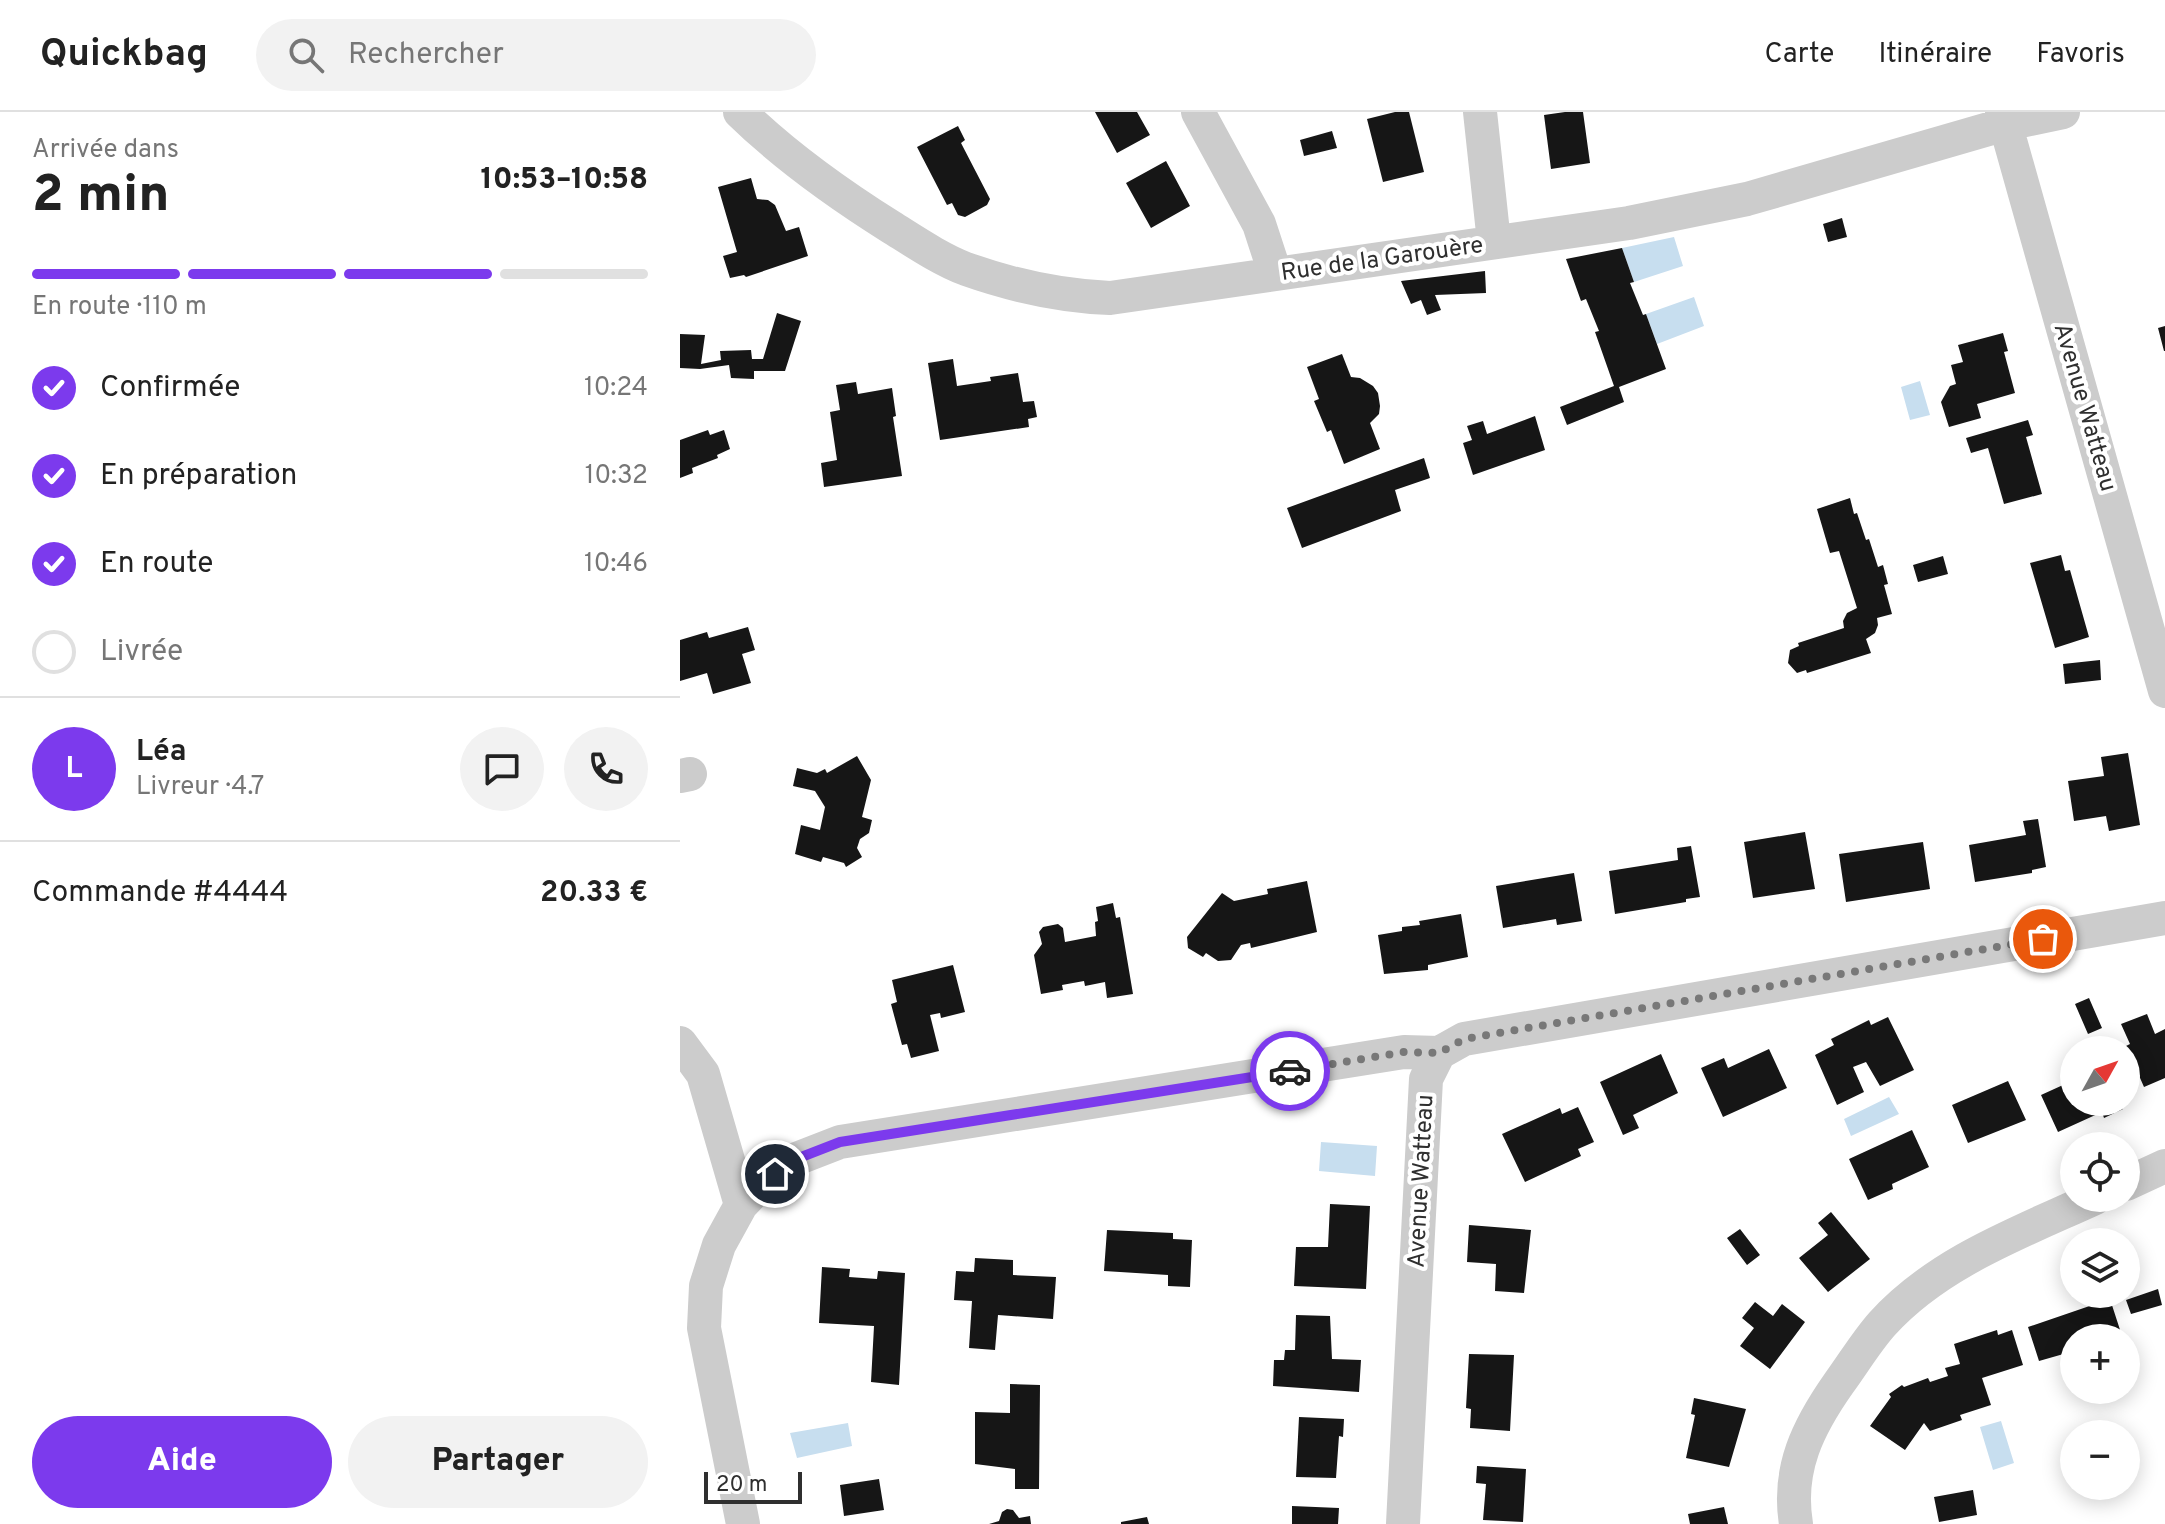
<!DOCTYPE html>
<html lang="fr">
<head>
<meta charset="utf-8">
<style>
  :root { --surface:#fff; --page:#f2f2f2; --text:#222; --muted:#767676; --line:#e0e0e0; --accent:#7c3aed }
  body { margin:0; font-family:Overpass,sans-serif; background:var(--page); color:var(--text); height:100vh; display:flex; flex-direction:column; font-size:30px; white-space:nowrap }
  * { box-sizing:border-box; margin:0 }
  p { font-size:26px; color:var(--muted) }
  .icon { flex:none; width:44px; height:44px; fill:none; stroke:currentColor; stroke-width:2; stroke-linecap:round; stroke-linejoin:round }
  .map { position:relative; flex:1; overflow:hidden }
  .drawer { display:flex; flex-direction:column; background:var(--surface); width:680px }
  .drawer>* { flex:none }
  .needle { width:52px; rotate:50deg }
  .fabs { position:absolute; left:1380px; top:924px; display:grid; gap:16px }
  .fabs a { display:grid; place-items:center; width:80px; height:80px; border-radius:50%; background:var(--surface); box-shadow:0 4px 20px #0003; font-size:40px }
  .scale { position:absolute; left:24px; bottom:20px; width:98px; box-sizing:border-box; padding-left:8px; border:4px solid #2f2f2f; border-top:0; font-size:22px; line-height:28px; white-space:nowrap; color:#2f2f2f; -webkit-text-stroke:6px #fff; paint-order:stroke }
  .pin { position:absolute; display:grid; place-items:center; width:68px; height:68px; color:#fff; margin:-34px; border:4px solid #fff; border-radius:50%; box-shadow:0 2px 8px #0007 }
  .courier { position:absolute; display:grid; place-items:center; width:80px; height:80px; margin:-40px; border:6px solid #7c3aed; border-radius:50%; background:#fff; color:#222; box-shadow:0 2px 10px #0007 }
  .headline em { font-style:normal; font-weight:800 }
  .headline div { display:flex; flex-direction:column-reverse }
  .headline { display:flex; align-items:center; justify-content:space-between; height:136px; padding:0 32px }
  h1 { font-size:52px; font-weight:800; line-height:60px }
  .bar { display:grid; grid-template-columns:repeat(4,1fr); gap:12px 8px; align-content:center; height:96px; padding:0 32px }
  .bar i { height:10px; border-radius:6px; background:var(--line) }
  .bar .current { background:var(--accent) }
  .bar p { grid-column:span 4 }
  .line { display:flex; align-items:center; gap:20px; padding:0 32px; border-top:2px solid var(--line) }
  .line div { flex:1 }
  .round { display:grid; place-items:center; flex:none; width:84px; height:84px; border-radius:42px; background:var(--page) }
  ol { padding:0 32px; list-style:none }
  li { display:flex; align-items:center; gap:24px; height:88px }
  li p { margin-inline-start:auto }
  li .icon { padding:8px; border-radius:50%; background:var(--accent); color:#fff; stroke-width:4 }
  li:last-child { color:var(--muted) }
  li i { width:44px; height:44px; border:4px solid var(--line); border-radius:50% }
  .action { display:flex; gap:16px; margin-top:auto; padding:16px 32px }
  .action a { flex:1; height:92px; border-radius:48px; background:var(--accent); color:#fff; font-size:32px; font-weight:800; line-height:92px; text-align:center }
  .action a+a { background:var(--page); color:var(--text) }
  header { display:flex; align-items:center; gap:48px; box-sizing:border-box; height:112px; padding:0 40px; background:var(--surface); border-bottom:2px solid var(--line) }
  header strong { font-size:38px }
  nav { display:flex; gap:44px; margin-inline-start:auto; font-size:28px }
  .search { width:560px; height:72px; background:var(--page); display:flex; align-items:center; gap:20px; box-sizing:border-box; padding:0 28px; border-radius:44px; color:var(--muted); font-size:30px }
  main { display:flex; flex:1; min-height:0 }
  .map>svg:first-child { display:block }
</style>
</head>
<body>
<header>
<strong>Quickbag</strong>
<div class="search"><svg class="icon" aria-label="search" viewBox="0 0 24 24"><circle cx="10" cy="10" r="6"/><path d="M15 15l6 6"/></svg>Rechercher</div>
<nav><a>Carte</a><a>Itinéraire</a><a>Favoris</a></nav>
</header>
<main>
<section class="drawer">
<div class="headline"><div><h1>2 min</h1><p>Arrivée dans</p></div><em>10:53–10:58</em></div>
<div class="bar"><i class="current"></i><i class="current"></i><i class="current"></i><i></i><p>En route · 110 m</p></div>
<ol>
<li><svg class="icon" aria-label="check" viewBox="0 0 24 24"><path d="M5 12l5 5 9-10"/></svg>Confirmée<p>10:24</p></li>
<li><svg class="icon" aria-label="check" viewBox="0 0 24 24"><path d="M5 12l5 5 9-10"/></svg>En préparation<p>10:32</p></li>
<li><svg class="icon" aria-label="check" viewBox="0 0 24 24"><path d="M5 12l5 5 9-10"/></svg>En route<p>10:46</p></li>
<li><i></i>Livrée</li>
</ol>
<div class="line" style="height:144px"><b class="round" style="background:var(--accent);color:#fff">L</b><div><b>Léa</b><p>Livreur · 4.7</p></div><a class="round"><svg class="icon" aria-label="chat" viewBox="0 0 24 24"><path d="M4 5h16v11H9l-5 4z"/></svg></a><a class="round"><svg class="icon" aria-label="phone" viewBox="0 0 24 24"><path d="M5 4h4l2 5-3 2q2 4 5 5l2-3 5 2v4C11 20 4 13 5 4z"/></svg></a></div>
<div class="line" style="height:104px"><div>Commande #4444</div><b>20.33 €</b></div>
<div class="action"><a>Aide</a><a>Partager</a></div>
</section>
<div class="map">
<svg width="1485" height="1412" viewBox="0 0 1485 1412">
  <rect width="100%" height="100%" fill="#fff"/>
  <path fill="#c7deef" d="M 994,125 L 1003,154 L 954,170 L 942,136 Z
    M 1014,185 L 1024,214 L 977,232 L 966,202 Z
    M 1240,269 L 1250,303 L 1230,308 L 1221,275 Z
    M 1209,985 L 1219,1002 L 1171,1024 L 1164,1007 Z
    M 641,1030 L 697,1034 L 695,1064 L 639,1059 Z
    M 1321,1309 L 1334,1351 L 1313,1358 L 1300,1315 Z
    M 168,1311 L 172,1334 L 117,1346 L 110,1321 Z"/>
  <path fill="#161616" d="M 415,0 L 457,0 L 470,23 L 437,41 Z
    M 715,0 L 729,0 L 744,60 L 703,70 L 687,7 Z
    M 885,0 L 903,0 L 910,51 L 871,57 L 864,3 Z
    M 278,14 L 285,28 L 281,31 L 310,87 L 307,93 L 285,105 L 278,103 L 272,91 L 267,93 L 237,35 Z
    M 652,19 L 657,36 L 624,44 L 620,28 Z
    M 486,49 L 510,94 L 471,116 L 446,71 Z
    M 71,66 L 77,87 L 88,88 L 95,93 L 106,119 L 119,115 L 128,144 L 66,165 L 64,163 L 50,166 L 43,144 L 57,140 L 38,75 Z
    M 1162,106 L 1167,125 L 1148,130 L 1143,112 Z
    M 942,136 L 954,170 L 950,171 L 963,203 L 966,202 L 986,257 L 939,275 L 944,290 L 887,313 L 880,295 L 934,274 L 915,220 L 919,219 L 906,187 L 901,189 L 886,147 Z
    M 805,159 L 806,181 L 755,183 L 761,198 L 747,203 L 741,188 L 731,192 L 721,169 Z
    M 97,201 L 121,209 L 105,259 L 74,259 L 74,267 L 51,266 L 49,253 L 20,257 L 0,256 L 0,222 L 25,223 L 21,252 L 41,248 L 40,239 L 71,238 L 72,247 L 83,247 Z
    M 1485,214 L 1485,239 L 1484,239 L 1478,216 Z
    M 1323,221 L 1328,239 L 1324,240 L 1335,281 L 1297,292 L 1301,306 L 1269,315 L 1261,290 L 1270,274 L 1276,272 L 1271,253 L 1283,250 L 1278,233 Z
    M 662,242 L 671,265 L 680,266 L 693,274 L 698,281 L 700,294 L 699,302 L 690,311 L 700,337 L 664,352 L 651,318 L 647,320 L 634,289 L 639,287 L 627,255 Z
    M 273,247 L 277,274 L 311,269 L 310,265 L 338,261 L 343,290 L 354,289 L 357,305 L 348,307 L 349,315 L 260,328 L 248,251 Z
    M 176,270 L 178,282 L 212,276 L 216,304 L 213,305 L 222,364 L 144,375 L 141,351 L 157,348 L 150,300 L 160,298 L 156,273 Z
    M 855,304 L 865,338 L 793,363 L 783,331 L 792,328 L 787,314 L 803,309 L 807,322 Z
    M 1348,308 L 1353,323 L 1346,325 L 1362,382 L 1324,392 L 1308,336 L 1291,341 L 1286,326 Z
    M 28,318 L 30,323 L 44,318 L 50,337 L 37,343 L 38,346 L 12,356 L 13,361 L 0,366 L 0,328 Z
    M 744,346 L 750,366 L 715,378 L 721,399 L 622,436 L 607,396 Z
    M 1170,386 L 1174,402 L 1177,401 L 1186,428 L 1189,427 L 1198,455 L 1203,453 L 1208,472 L 1204,473 L 1212,502 L 1197,506 L 1198,513 L 1195,521 L 1186,527 L 1191,541 L 1127,561 L 1126,558 L 1117,561 L 1108,551 L 1110,538 L 1119,534 L 1118,531 L 1164,516 L 1163,509 L 1167,501 L 1177,496 L 1159,439 L 1150,441 L 1137,397 Z
    M 1381,443 L 1385,459 L 1390,458 L 1409,525 L 1375,536 L 1350,451 Z
    M 1263,444 L 1268,462 L 1238,470 L 1233,453 Z
    M 68,515 L 75,538 L 62,542 L 71,571 L 33,582 L 27,561 L 0,569 L 0,528 L 27,520 L 29,526 Z
    M 1420,548 L 1421,568 L 1385,572 L 1383,552 Z
    M 1448,641 L 1460,713 L 1429,719 L 1426,704 L 1394,709 L 1388,669 L 1424,664 L 1421,645 Z
    M 177,644 L 191,668 L 182,705 L 192,708 L 189,721 L 180,727 L 177,736 L 182,745 L 166,755 L 164,751 L 143,745 L 141,750 L 115,742 L 121,713 L 140,718 L 145,695 L 135,679 L 113,674 L 117,656 L 137,661 L 145,657 L 147,661 Z
    M 1358,707 L 1366,755 L 1352,758 L 1352,761 L 1295,770 L 1289,733 L 1346,723 L 1343,709 Z
    M 1125,720 L 1135,777 L 1073,786 L 1064,730 Z
    M 1243,730 L 1250,777 L 1166,790 L 1159,742 Z
    M 1011,734 L 1020,785 L 1006,787 L 1006,790 L 935,802 L 929,759 L 998,748 L 997,736 Z
    M 894,761 L 902,809 L 877,813 L 876,807 L 823,816 L 816,774 Z
    M 627,769 L 637,820 L 571,836 L 570,831 L 561,833 L 551,848 L 538,849 L 526,841 L 523,845 L 508,836 L 507,825 L 542,781 L 554,789 L 588,782 L 587,777 Z
    M 433,791 L 436,806 L 440,805 L 453,882 L 427,886 L 425,870 L 405,874 L 404,869 L 382,873 L 383,878 L 361,882 L 354,843 L 362,832 L 359,820 L 363,815 L 378,812 L 383,816 L 385,830 L 416,824 L 415,810 L 418,809 L 416,795 Z
    M 781,802 L 788,845 L 748,853 L 748,858 L 704,862 L 698,823 L 722,819 L 722,815 L 740,813 L 739,809 Z
    M 273,853 L 285,900 L 261,906 L 260,901 L 250,903 L 259,939 L 231,946 L 227,932 L 222,933 L 211,892 L 217,890 L 212,868 Z
    M 1409,886 L 1422,916 L 1408,922 L 1395,892 Z
    M 1467,902 L 1475,922 L 1485,917 L 1485,966 L 1464,975 L 1446,934 L 1450,932 L 1441,912 Z
    M 1208,905 L 1234,958 L 1200,974 L 1186,950 L 1173,955 L 1184,980 L 1157,993 L 1135,943 L 1154,933 L 1151,927 L 1189,908 L 1191,913 Z
    M 1089,937 L 1107,976 L 1043,1005 L 1021,956 L 1044,946 L 1048,956 Z
    M 981,942 L 998,981 L 953,1003 L 959,1016 L 943,1023 L 920,970 Z
    M 1394,968 L 1394,990 L 1440,990 L 1443,997 L 1424,1006 L 1422,1000 L 1378,1020 L 1361,983 Z
    M 1328,969 L 1346,1008 L 1288,1031 L 1272,993 Z
    M 898,995 L 914,1030 L 898,1037 L 901,1044 L 845,1070 L 822,1022 L 880,996 L 882,1002 Z
    M 1232,1018 L 1249,1055 L 1212,1072 L 1213,1077 L 1188,1088 L 1169,1047 Z
    M 650,1092 L 690,1094 L 686,1177 L 614,1174 L 616,1135 L 648,1135 Z
    M 1151,1100 L 1190,1147 L 1148,1180 L 1119,1146 L 1148,1123 L 1138,1111 Z
    M 789,1113 L 851,1118 L 844,1181 L 815,1179 L 816,1152 L 787,1150 Z
    M 1060,1117 L 1080,1143 L 1067,1153 L 1047,1126 Z
    M 427,1118 L 493,1121 L 493,1127 L 512,1128 L 510,1175 L 488,1174 L 488,1163 L 424,1159 Z
    M 295,1146 L 333,1148 L 333,1163 L 376,1165 L 373,1207 L 318,1203 L 315,1238 L 289,1236 L 292,1189 L 274,1188 L 276,1159 L 294,1160 Z
    M 142,1155 L 170,1157 L 169,1165 L 197,1167 L 198,1159 L 225,1161 L 219,1273 L 191,1270 L 194,1214 L 139,1211 Z
    M 1478,1177 L 1482,1193 L 1451,1202 L 1446,1188 Z
    M 1430,1187 L 1442,1224 L 1394,1226 L 1394,1239 L 1359,1249 L 1348,1215 Z
    M 1075,1190 L 1093,1204 L 1102,1192 L 1125,1210 L 1090,1257 L 1060,1234 L 1074,1216 L 1062,1206 Z
    M 616,1203 L 650,1204 L 652,1247 L 681,1248 L 679,1280 L 593,1274 L 594,1248 L 604,1248 L 605,1238 L 615,1238 Z
    M 1317,1218 L 1318,1223 L 1332,1218 L 1343,1253 L 1302,1266 L 1311,1293 L 1280,1303 L 1282,1308 L 1250,1319 L 1244,1311 L 1225,1338 L 1190,1314 L 1211,1285 L 1209,1282 L 1222,1273 L 1224,1275 L 1248,1266 L 1250,1270 L 1268,1264 L 1265,1256 L 1280,1252 L 1274,1232 Z
    M 789,1242 L 834,1243 L 830,1319 L 790,1316 L 791,1297 L 786,1296 Z
    M 330,1272 L 360,1273 L 359,1377 L 335,1377 L 335,1357 L 295,1352 L 295,1300 L 330,1301 Z
    M 1014,1286 L 1066,1297 L 1049,1355 L 1006,1346 L 1015,1303 L 1011,1302 Z
    M 619,1305 L 664,1307 L 663,1325 L 659,1324 L 656,1366 L 616,1365 Z
    M 797,1354 L 846,1357 L 843,1410 L 803,1408 L 806,1372 L 796,1371 Z
    M 199,1367 L 204,1398 L 164,1404 L 160,1373 Z
    M 1293,1378 L 1297,1403 L 1259,1410 L 1254,1385 Z
    M 612,1394 L 659,1396 L 658,1412 L 612,1412 Z
    M 1044,1395 L 1048,1412 L 1010,1412 L 1008,1402 Z
    M 327,1397 L 333,1398 L 339,1406 L 350,1404 L 351,1412 L 309,1412 L 319,1409 L 322,1400 Z
    M 467,1405 L 469,1412 L 441,1412 L 441,1410 Z"/>
  <g fill="none" stroke-linecap="round" stroke-linejoin="round">
    <path stroke="#ccc" stroke-width="34" d="M 60,0 C 106,45 157,81 211,115 C 235,130 260,147 286,157 C 334,174 379,184 430,186 L 949,111 L 1067,87 L 1326,12 L 1383,0
      M 518,0 L 579,112 L 595,161
      M 800,0 L 814,130
      M 1322,0 L 1485,579
      M 0,664 L 10,662
      M 0,931 L 23,962 L 61,1093
      M 1446,1072 L 1485,1054
      M 63,1412 L 24,1216 L 26,1174 L 39,1133 L 61,1093 L 79,1074 L 111,1049 L 160,1030 L 724,940 L 759,941
      M 723,1412 L 746,967 L 759,941 L 784,927 L 1485,806
      M 1116,1412 C 1107,1357 1128,1315 1159,1271 C 1173,1252 1186,1230 1202,1212 C 1258,1150 1341,1120 1415,1086"/>
  </g>
  <g fill="none" stroke-linecap="round" stroke-linejoin="round">
    <path stroke="#787878" stroke-width="8" stroke-dasharray="0 14.4" d="M 610,959 L 724,940 L 759,941 L 784,927 L 1363,827"/>
    <path stroke="#7c3aed" stroke-width="10" d="M 95,1062 L 111,1049 L 160,1030 L 610,959"/>
  </g>
  <g text-anchor="middle" stroke-width="8" stroke-linejoin="round" paint-order="stroke">
    <g font-size="24" fill="#2f2f2f" stroke="#fff">
      <text transform="translate(702 146) rotate(-8)" y="8">Rue de la Garouère</text>
      <text transform="translate(1406 295) rotate(74)" y="8">Avenue Watteau</text>
      <text transform="translate(740 1069) rotate(-87)" y="8">Avenue Watteau</text>
    </g>
  </g>
</svg>
<div class="fabs">
<a><svg class="needle" viewBox="-14 -14 28 28"><path d="M0-13l5 13h-10z" fill="#e53935"/><path d="M0 13l5-13h-10z" fill="#767676"/></svg></a>
<a><svg class="icon" aria-label="locate" viewBox="0 0 24 24"><circle cx="12" cy="12" r="6"/><path d="M12 2v4M12 18v4M2 12h4M18 12h4"/></svg></a>
<a><svg class="icon" aria-label="layers" viewBox="0 0 24 24"><path d="M12 4l9 5-9 5-9-5zM3 14l9 5 9-5"/></svg></a>
<a>+</a>
<a>−</a>
</div>
<div class="scale">20 m</div>
<div class="pin" style="left:1363px;top:827px;background:#ea580c"><svg class="icon" aria-label="bag" viewBox="0 0 24 24"><path d="M5 8h14l-1 12H6zM9 8a3 3 0 0 1 6 0"/></svg></div>
<div class="pin" style="left:95px;top:1062px;background:#1f2937"><svg class="icon" aria-label="home" viewBox="0 0 24 24"><path d="M3 11l9-7 9 7M6 9v11h12V9"/></svg></div>
<div class="courier" style="left:610px;top:959px"><svg class="icon" aria-label="car" viewBox="0 0 24 24"><path d="M5 17H2v-5l4-1 3-4h7l3 4 3 1v5h-3M9 17h6M6 11h13"/><circle cx="7" cy="17" r="2"/><circle cx="17" cy="17" r="2"/></svg></div>
</div>
</main>
</body>
</html>
